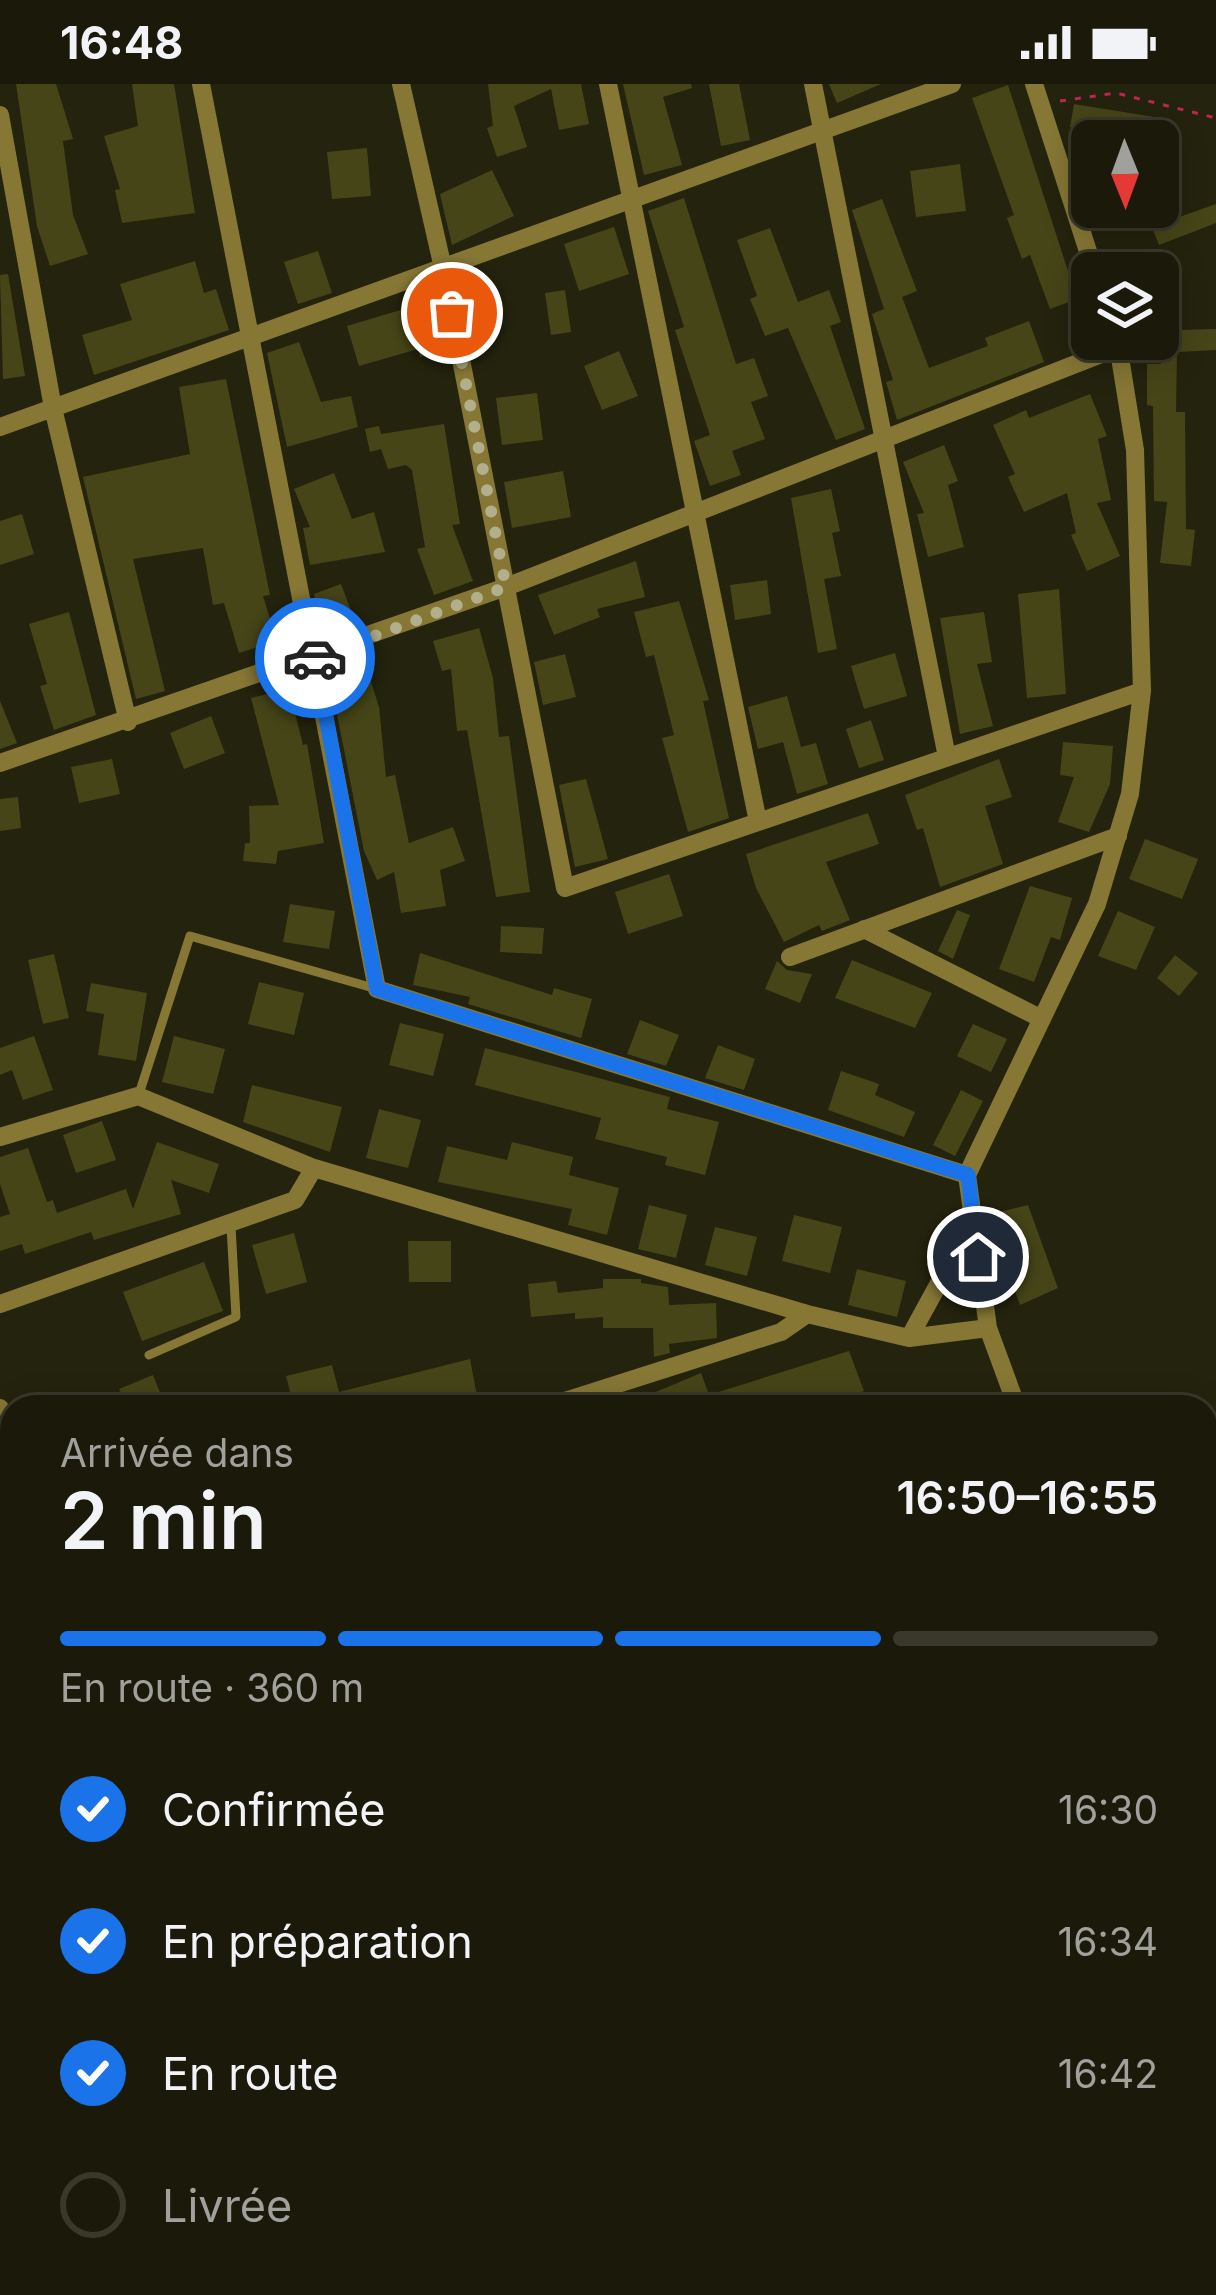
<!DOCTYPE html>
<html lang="fr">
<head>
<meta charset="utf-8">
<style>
  :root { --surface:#1b1a0a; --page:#242313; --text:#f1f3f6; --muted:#a0a19c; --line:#39382b; --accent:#1a73e8 }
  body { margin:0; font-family:Inter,sans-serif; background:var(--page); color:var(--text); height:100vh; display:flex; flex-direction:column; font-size:45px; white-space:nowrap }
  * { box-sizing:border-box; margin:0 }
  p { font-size:39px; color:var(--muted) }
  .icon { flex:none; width:66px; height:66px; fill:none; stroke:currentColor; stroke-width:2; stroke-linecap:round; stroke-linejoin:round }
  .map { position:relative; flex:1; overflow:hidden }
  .panel { position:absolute; left:0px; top:1311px; width:1218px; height:900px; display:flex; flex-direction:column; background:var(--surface); border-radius:36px 36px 0 0; box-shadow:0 6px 30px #0003,0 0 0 3px var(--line) }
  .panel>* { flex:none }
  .needle { width:78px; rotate:179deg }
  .controls { position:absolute; left:1071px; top:36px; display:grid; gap:24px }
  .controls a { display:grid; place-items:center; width:108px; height:108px; border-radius:18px; background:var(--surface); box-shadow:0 6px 30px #0003,0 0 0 3px var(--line); font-size:60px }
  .pin { position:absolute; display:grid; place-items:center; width:102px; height:102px; color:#fff; margin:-51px; border:6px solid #fff; border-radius:50%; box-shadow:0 3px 12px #0007 }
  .courier { position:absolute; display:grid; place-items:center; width:120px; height:120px; margin:-60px; border:9px solid #1a73e8; border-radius:50%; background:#fff; color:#222; box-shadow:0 3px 15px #0007 }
  .head em { font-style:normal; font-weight:600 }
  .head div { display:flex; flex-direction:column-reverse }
  .head { display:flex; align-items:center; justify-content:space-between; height:204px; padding:0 60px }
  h1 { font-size:78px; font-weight:600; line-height:90px }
  .bar { display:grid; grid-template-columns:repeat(4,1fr); gap:18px 12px; align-content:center; height:144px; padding:0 60px }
  .bar i { height:15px; border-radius:9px; background:var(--line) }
  .bar .on { background:var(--accent) }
  .bar p { grid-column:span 4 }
  ol { padding:0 60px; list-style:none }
  li { display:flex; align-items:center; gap:36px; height:132px }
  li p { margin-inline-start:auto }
  li .icon { padding:12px; border-radius:50%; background:var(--accent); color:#fff; stroke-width:4 }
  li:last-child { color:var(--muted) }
  li i { width:66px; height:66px; border:6px solid var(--line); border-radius:50% }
  .status { display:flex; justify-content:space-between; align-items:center; height:84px; padding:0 60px; background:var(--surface); direction:ltr }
  .status svg { height:33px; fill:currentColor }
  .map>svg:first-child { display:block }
</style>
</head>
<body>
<div class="status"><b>16:48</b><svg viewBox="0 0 49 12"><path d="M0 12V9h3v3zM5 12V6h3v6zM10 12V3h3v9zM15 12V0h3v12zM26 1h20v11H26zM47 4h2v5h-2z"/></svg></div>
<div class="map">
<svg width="1216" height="2211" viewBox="0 0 1216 2211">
  <rect width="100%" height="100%" fill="#24230d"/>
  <path fill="#464518" d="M 16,0 L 56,0 L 73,55 L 63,57 L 73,131 L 88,170 L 50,182 L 37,142 Z
    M 132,0 L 174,0 L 195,129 L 122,139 L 115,106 L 120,105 L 104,52 L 138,42 Z
    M 488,0 L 581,0 L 589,40 L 559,46 L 551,5 L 514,22 L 527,63 L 497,73 L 487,44 L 493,42 Z
    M 623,0 L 691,0 L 692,4 L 663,13 L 682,81 L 644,91 Z
    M 709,0 L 739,0 L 750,56 L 721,62 Z
    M 829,0 L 881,0 L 837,19 Z
    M 1008,1 L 1077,215 L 1050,225 L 1030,171 L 1022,175 L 1007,134 L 1014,131 L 972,14 Z
    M 1074,20 L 1154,33 L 1150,56 L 1070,43 Z
    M 367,64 L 371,112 L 332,115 L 327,68 Z
    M 960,80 L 966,127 L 916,133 L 910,87 Z
    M 492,86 L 514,132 L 452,161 L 440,110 Z
    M 684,114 L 736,280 L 754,274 L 768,312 L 751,318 L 765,355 L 732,367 L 741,391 L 710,402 L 694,357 L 710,351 L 675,246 L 684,243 L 648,127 Z
    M 882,115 L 917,207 L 902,213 L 929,284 L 988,262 L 985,254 L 1029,237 L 1044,278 L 897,336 L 886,298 L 893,296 L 872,230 L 884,225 L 852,126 Z
    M 1216,120 L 1216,139 L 1159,161 L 1144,123 L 1166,123 L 1171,136 Z
    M 614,143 L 629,190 L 579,207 L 564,160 Z
    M 770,144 L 798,218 L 829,206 L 841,238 L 830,242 L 865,345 L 836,356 L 788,244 L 765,252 L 750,215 L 757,212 L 737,156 Z
    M 318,167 L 332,209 L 298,220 L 284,178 Z
    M 195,177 L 204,209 L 216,205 L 229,246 L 94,291 L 82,251 L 132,236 L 120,200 Z
    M 8,190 L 25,292 L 3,295 L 0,191 Z
    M 492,197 L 504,227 L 468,240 L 462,208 Z
    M 1158,203 L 1176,203 L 1178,246 L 1216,245 L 1216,266 L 1177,268 L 1176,328 L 1185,328 L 1186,445 L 1195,446 L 1191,482 L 1160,479 L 1167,418 L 1154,417 L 1153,322 L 1147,321 L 1147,280 L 1161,280 Z
    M 565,206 L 571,248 L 551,251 L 545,209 Z
    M 422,211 L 437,268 L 420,273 L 418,265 L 359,282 L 347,242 L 407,224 L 405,215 Z
    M 299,258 L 321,318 L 351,312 L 358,343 L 287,363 L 267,269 Z
    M 619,267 L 638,312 L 602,326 L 584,282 Z
    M 226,295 L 270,511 L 263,512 L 277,557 L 239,569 L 224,519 L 213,521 L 203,464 L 133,475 L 165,607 L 136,615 L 83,393 L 190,370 L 179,303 Z
    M 537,309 L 543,356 L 502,361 L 496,314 Z
    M 1090,310 L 1107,352 L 1098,355 L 1111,416 L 1097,419 L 1120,472 L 1087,487 L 1071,451 L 1076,449 L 1067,409 L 1024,428 L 1008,393 L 1015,390 L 993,341 L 1026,326 L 1029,334 Z
    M 444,340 L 460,440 L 452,441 L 473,497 L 434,511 L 417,465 L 425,463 L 412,386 L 406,381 L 388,385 L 381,365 L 370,368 L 365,345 L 379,342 L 381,350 Z
    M 944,361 L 958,397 L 948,401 L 964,463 L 928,473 L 917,430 L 924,429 L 903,378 Z
    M 563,387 L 571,433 L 512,444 L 504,398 Z
    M 334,389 L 352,435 L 374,428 L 385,468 L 310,481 L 303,444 L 310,443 L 294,405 Z
    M 831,405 L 840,447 L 832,449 L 841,492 L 824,495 L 837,565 L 818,569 L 791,414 Z
    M 22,430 L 34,470 L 0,481 L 0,437 Z
    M 636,477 L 645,513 L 597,525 L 600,533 L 554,551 L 538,511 Z
    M 767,496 L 771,530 L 735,536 L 730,501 Z
    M 341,500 L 356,540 L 323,552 L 314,510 Z
    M 1059,505 L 1066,610 L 1027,614 L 1018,510 Z
    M 679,517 L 709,616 L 703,617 L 729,734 L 688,748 L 662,654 L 674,651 L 654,571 L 646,573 L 634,528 Z
    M 69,528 L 96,631 L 54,646 L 40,602 L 47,600 L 29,540 Z
    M 984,528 L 992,578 L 977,580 L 993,642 L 960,650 L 940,534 Z
    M 479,544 L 493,594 L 499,653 L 509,652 L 530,808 L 496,813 L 467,646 L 457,647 L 451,585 L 442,587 L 433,557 Z
    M 895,569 L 907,612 L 864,625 L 851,582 Z
    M 565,570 L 576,613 L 543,621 L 534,578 Z
    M 368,588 L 379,623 L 386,693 L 395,691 L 409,759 L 453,743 L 465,777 L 440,786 L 446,822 L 401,829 L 394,788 L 377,796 L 364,767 L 331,600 Z
    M 289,605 L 303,661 L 307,660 L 324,759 L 278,767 L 276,780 L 243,777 L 245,759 L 250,759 L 249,722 L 279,721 L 251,614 Z
    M 787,612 L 801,663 L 816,659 L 828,700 L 797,710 L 783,658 L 758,665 L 748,623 Z
    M 0,617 L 17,659 L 0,665 Z
    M 211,632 L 225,669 L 184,685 L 170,649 Z
    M 871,636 L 884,676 L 859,684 L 846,645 Z
    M 1063,658 L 1113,662 L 1110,700 L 1089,748 L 1058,738 L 1074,693 L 1060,691 Z
    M 112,675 L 120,710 L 79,719 L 71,683 Z
    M 999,675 L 1012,713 L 985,722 L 1003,780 L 940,803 L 923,744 L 917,746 L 905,711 Z
    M 586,695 L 608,775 L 575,783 L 559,701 Z
    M 18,713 L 21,744 L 0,747 L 0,715 Z
    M 868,729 L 879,760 L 826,778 L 850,836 L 822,847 L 819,841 L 784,858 L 756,804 L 746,770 Z
    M 1145,755 L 1198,775 L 1182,815 L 1129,795 Z
    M 669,790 L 683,832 L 628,850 L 615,808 Z
    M 1030,802 L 1072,814 L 1060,856 L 1051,853 L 1034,898 L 999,885 Z
    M 290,820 L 335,827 L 329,865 L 283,858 Z
    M 957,826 L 970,831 L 953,875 L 938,867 Z
    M 1118,827 L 1155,843 L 1136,886 L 1098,872 Z
    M 501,842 L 544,844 L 542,870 L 500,868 Z
    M 420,869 L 552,911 L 554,904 L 592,915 L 581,954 L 468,920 L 470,913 L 413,901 Z
    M 54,870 L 69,934 L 43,940 L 28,876 Z
    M 1175,871 L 1198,889 L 1179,912 L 1157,894 Z
    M 852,876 L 932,909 L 915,944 L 835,914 Z
    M 777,877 L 787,886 L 812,890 L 800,919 L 765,905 Z
    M 259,898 L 304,909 L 294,951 L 248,940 Z
    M 91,899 L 147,909 L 136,977 L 98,971 L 104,930 L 86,927 Z
    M 640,936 L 679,951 L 666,982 L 627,970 Z
    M 400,939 L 444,950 L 433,992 L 389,981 Z
    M 973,940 L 1007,955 L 991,988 L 957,972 Z
    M 34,952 L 53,1006 L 23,1016 L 12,986 L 0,991 L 0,964 Z
    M 174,952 L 225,965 L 213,1010 L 162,998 Z
    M 718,961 L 755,975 L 744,1006 L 705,994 Z
    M 485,964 L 670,1013 L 667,1025 L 719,1038 L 705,1091 L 665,1081 L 667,1073 L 595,1055 L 601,1034 L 475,1001 Z
    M 841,987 L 879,1000 L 875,1011 L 915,1028 L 904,1053 L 828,1026 Z
    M 252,1001 L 342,1023 L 330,1068 L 243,1038 Z
    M 961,1006 L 983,1017 L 955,1072 L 933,1061 Z
    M 379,1025 L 421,1036 L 408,1084 L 366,1074 Z
    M 102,1037 L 116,1076 L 76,1089 L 63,1051 Z
    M 157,1058 L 219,1080 L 209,1109 L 171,1096 L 181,1130 L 94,1156 L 91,1148 L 25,1170 L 22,1160 L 0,1167 L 0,1133 L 10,1130 L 0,1100 L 0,1073 L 28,1064 L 47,1118 L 53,1116 L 57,1129 L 126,1105 L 133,1125 Z
    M 512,1058 L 573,1073 L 569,1091 L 619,1104 L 607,1151 L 568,1141 L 572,1125 L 438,1098 L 447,1062 L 507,1076 Z
    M 649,1121 L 687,1131 L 676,1174 L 638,1165 Z
    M 1028,1121 L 1058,1204 L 1020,1221 L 988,1131 Z
    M 794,1131 L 842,1143 L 830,1189 L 782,1177 Z
    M 715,1143 L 757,1153 L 747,1192 L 705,1181 Z
    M 294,1149 L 307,1198 L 266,1210 L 252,1161 Z
    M 408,1157 L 451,1157 L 451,1198 L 409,1198 Z
    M 204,1178 L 223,1227 L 142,1257 L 123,1208 Z
    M 857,1185 L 906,1197 L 897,1233 L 848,1221 Z
    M 603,1195 L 641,1195 L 641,1199 L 668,1203 L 669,1221 L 716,1219 L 717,1254 L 669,1260 L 670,1269 L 654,1273 L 653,1244 L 603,1244 L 603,1233 L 575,1235 L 575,1229 L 531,1233 L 528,1200 L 556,1197 L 558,1209 L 603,1204 Z
    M 849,1267 L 864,1307 L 819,1323 L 815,1315 L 793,1323 L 620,1323 L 701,1289 L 709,1311 Z
    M 470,1275 L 479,1323 L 365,1323 L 363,1317 L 294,1323 L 286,1292 L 332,1281 L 339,1308 Z
    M 153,1291 L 166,1323 L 127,1323 L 119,1305 Z"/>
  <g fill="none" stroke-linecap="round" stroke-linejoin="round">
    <path stroke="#bb2751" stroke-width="3" stroke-dasharray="6 9" stroke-linecap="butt" d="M 1060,17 L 1116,9 L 1216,34"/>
    <path stroke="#867735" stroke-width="9" d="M 139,1010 L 190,852 L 377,905
      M 149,1271 L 236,1233 L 231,1142"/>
    <path stroke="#867735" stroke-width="18" d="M 201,0 L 377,905 L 967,1091
      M 401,0 L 443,184 L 565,804 L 1142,607
      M 608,0 L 758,738
      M 813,0 L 947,673
      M 1034,0 L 1095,189
      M 0,31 L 53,324 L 128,638
      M 0,343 L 952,0
      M 0,679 L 506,503 L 1119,263
      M 864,845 L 1042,935
      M 790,873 L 1118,752
      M 0,1053 L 138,1012 L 314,1084 L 807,1230 L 909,1254 L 988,1244
      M 0,1220 L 295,1116 L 314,1084
      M 909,1254 L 973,1137
      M 546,1323 L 781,1248 L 807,1230
      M 1017,1323 L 988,1244 L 967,1091 L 1097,820 L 1130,710 L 1142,607 L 1135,366 L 1117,255
      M 0,1324 L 12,1358
      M 0,1558 L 12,1570
      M 1206,1719 L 1216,1746
      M 944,2211 L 954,2199"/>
  </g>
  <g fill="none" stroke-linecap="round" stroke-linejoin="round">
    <path stroke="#b2af8c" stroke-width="12" stroke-dasharray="0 21.6" d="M 315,574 L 506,503 L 452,229"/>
    <path stroke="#1a73e8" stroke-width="15" d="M 315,574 L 377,905 L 968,1091 L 978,1173"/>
  </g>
</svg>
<div class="controls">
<a><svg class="needle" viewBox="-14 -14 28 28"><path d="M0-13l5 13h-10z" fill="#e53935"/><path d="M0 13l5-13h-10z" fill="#a0a19c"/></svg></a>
<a><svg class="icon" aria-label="layers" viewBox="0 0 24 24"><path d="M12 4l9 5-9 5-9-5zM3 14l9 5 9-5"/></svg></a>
</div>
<div class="pin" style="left:452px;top:229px;background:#ea580c"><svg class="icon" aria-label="bag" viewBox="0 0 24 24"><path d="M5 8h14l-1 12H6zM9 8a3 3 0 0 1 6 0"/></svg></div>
<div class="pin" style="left:978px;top:1173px;background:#1f2937"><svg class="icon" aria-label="home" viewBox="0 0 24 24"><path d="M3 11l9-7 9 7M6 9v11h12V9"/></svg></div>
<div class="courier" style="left:315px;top:574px"><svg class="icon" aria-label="car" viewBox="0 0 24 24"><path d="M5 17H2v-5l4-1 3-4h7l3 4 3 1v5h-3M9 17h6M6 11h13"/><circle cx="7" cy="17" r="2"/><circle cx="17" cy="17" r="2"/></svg></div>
<section class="panel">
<div class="head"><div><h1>2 min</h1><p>Arrivée dans</p></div><em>16:50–16:55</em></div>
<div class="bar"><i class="on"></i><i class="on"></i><i class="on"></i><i></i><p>En route · 360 m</p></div>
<ol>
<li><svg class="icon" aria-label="check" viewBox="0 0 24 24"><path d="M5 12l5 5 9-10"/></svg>Confirmée<p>16:30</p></li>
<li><svg class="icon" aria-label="check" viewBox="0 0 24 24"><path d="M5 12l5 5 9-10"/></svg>En préparation<p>16:34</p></li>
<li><svg class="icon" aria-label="check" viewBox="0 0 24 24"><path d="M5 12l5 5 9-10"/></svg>En route<p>16:42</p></li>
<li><i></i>Livrée</li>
</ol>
</section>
</div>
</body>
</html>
